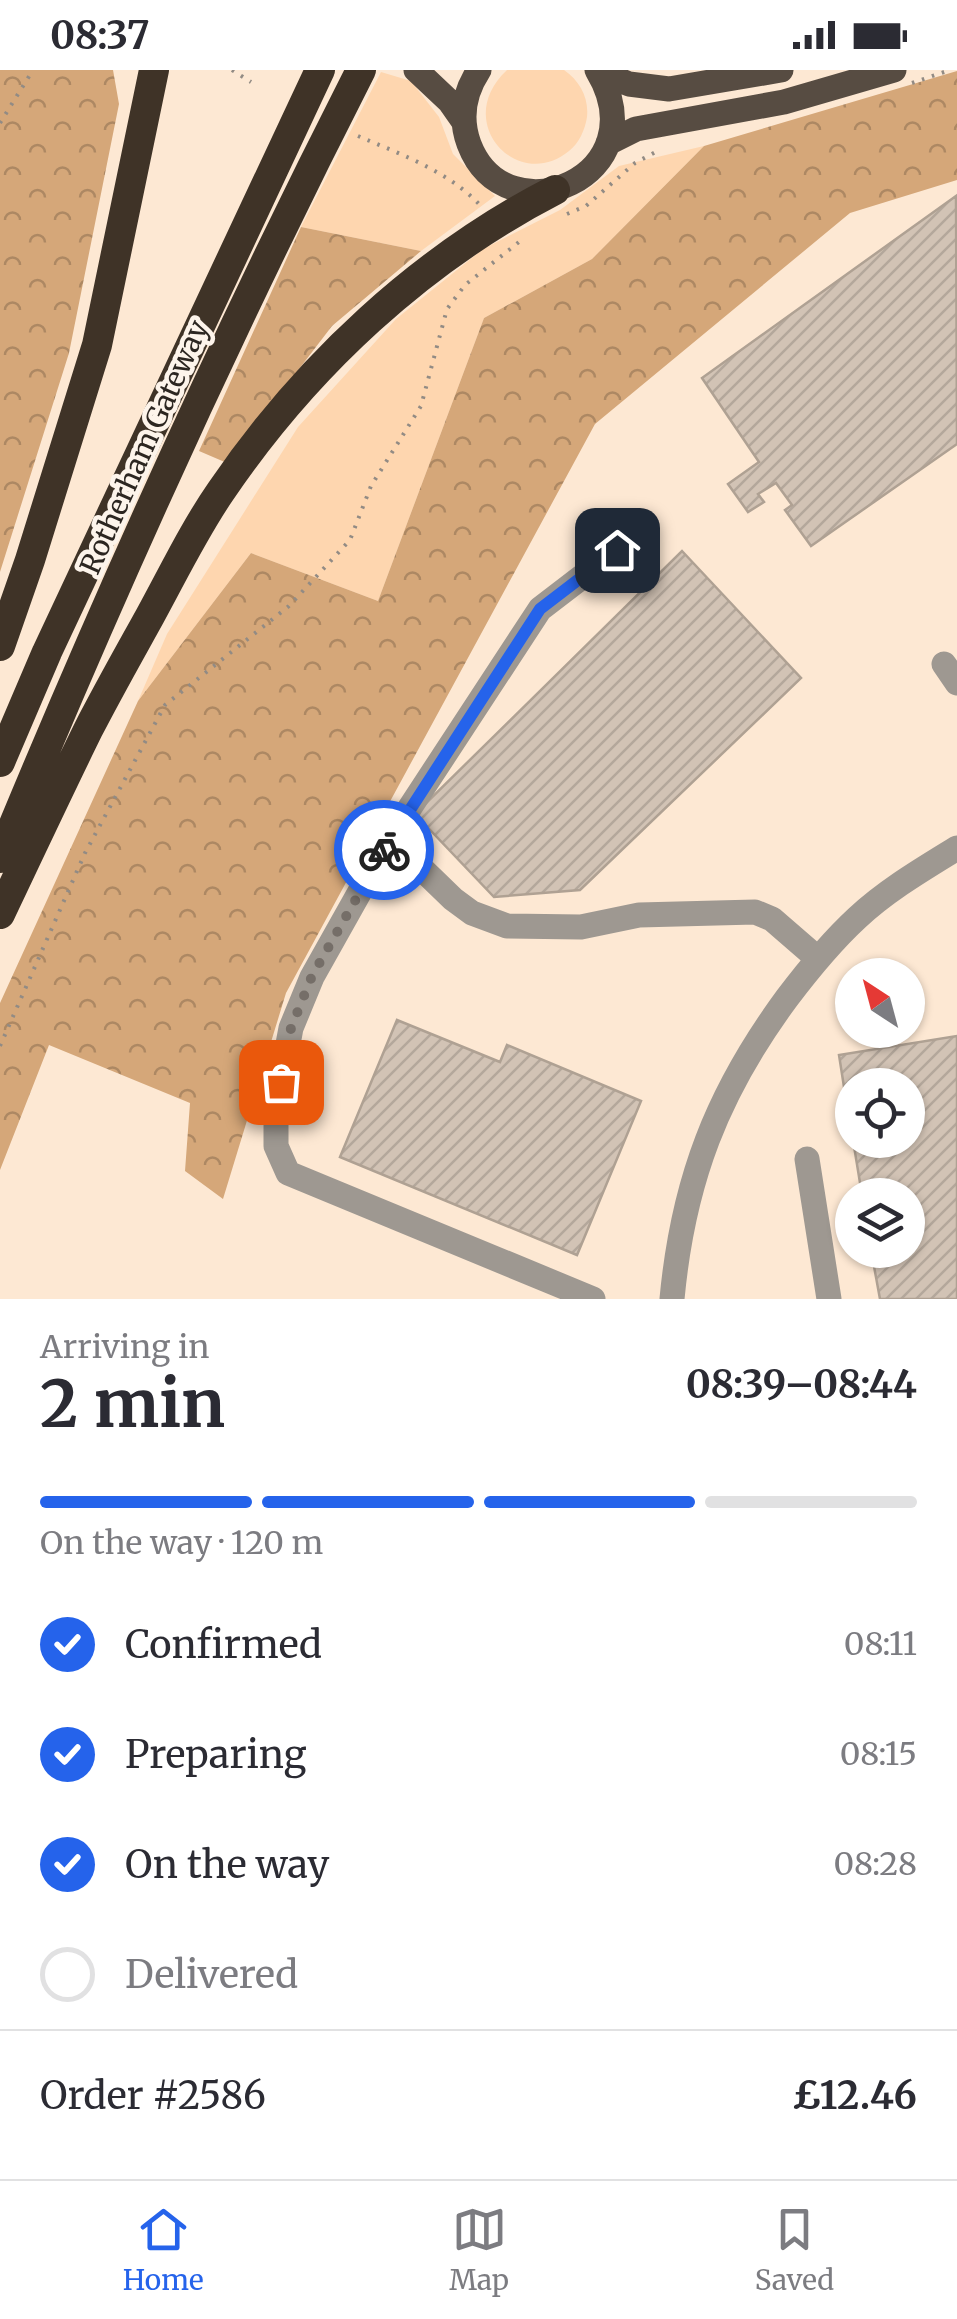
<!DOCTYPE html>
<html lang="en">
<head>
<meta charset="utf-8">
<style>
  :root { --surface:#fff; --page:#f2f2f3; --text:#2b2b33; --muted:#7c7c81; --line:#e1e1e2; --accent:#2563eb }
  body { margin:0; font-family:Merriweather,serif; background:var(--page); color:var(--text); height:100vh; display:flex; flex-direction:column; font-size:38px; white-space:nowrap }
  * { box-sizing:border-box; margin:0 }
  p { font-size:32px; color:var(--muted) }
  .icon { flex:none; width:55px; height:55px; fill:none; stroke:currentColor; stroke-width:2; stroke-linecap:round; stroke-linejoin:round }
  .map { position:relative; height:1229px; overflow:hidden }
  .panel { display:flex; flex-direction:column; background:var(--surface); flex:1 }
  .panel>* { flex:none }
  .needle { width:65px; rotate:324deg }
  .controls { position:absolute; left:835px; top:888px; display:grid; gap:20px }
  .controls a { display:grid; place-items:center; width:90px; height:90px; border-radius:50%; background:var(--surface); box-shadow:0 2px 8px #0004; font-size:50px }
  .pin { position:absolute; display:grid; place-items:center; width:85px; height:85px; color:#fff; margin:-42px; border-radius:20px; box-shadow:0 5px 15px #0006 }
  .courier { position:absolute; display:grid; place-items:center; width:100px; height:100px; margin:-50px; border:8px solid #2563eb; border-radius:50%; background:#fff; color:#222; box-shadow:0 2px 12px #0007 }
  .head em { font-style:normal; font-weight:700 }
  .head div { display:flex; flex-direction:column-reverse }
  .head { display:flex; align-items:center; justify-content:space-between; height:170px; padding:0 40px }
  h1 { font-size:65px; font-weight:700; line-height:75px }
  .bar { display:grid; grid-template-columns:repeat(4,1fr); gap:15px 10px; align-content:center; height:120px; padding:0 40px }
  .bar i { height:12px; border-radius:8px; background:var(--line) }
  .bar .current { background:var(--accent) }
  .bar p { grid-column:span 4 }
  .line { display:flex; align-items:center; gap:25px; padding:0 40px; border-top:2px solid var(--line) }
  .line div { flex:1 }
  ol { padding:0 40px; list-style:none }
  li { display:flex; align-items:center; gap:30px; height:110px }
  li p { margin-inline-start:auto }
  li .icon { padding:10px; border-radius:50%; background:var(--accent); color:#fff; stroke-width:4 }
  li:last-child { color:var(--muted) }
  li i { width:55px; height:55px; border:5px solid var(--line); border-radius:50% }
  .status { display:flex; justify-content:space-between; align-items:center; height:70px; padding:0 50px; background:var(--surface); direction:ltr }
  .status svg { height:28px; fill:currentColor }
  .dock { display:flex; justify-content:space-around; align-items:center; height:140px; border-top:2px solid var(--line); background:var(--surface); font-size:28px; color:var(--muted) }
  .dock a { display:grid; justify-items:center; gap:5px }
  .dock .current { color:var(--accent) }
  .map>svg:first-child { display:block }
</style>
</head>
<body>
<div class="status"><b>08:37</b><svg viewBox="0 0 49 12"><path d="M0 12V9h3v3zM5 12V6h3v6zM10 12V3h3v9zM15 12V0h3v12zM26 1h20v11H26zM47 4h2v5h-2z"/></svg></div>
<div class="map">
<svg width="957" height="1229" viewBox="0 0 957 1229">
  <defs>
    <pattern id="forest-crowns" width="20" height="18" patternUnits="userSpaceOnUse" patternTransform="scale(2.5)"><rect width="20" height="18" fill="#d5a779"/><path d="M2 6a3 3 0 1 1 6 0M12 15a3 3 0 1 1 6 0" fill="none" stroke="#ad8863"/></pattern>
    <pattern id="building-hatch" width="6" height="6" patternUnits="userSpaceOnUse" patternTransform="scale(2.5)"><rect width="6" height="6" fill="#d2c3b5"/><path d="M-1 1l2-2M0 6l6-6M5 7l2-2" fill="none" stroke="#b4a79b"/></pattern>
  </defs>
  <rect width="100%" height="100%" fill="#fdf4eb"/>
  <path fill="#fde8d3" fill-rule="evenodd" d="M 0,0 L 957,0 L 957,1229 L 0,1229 ZM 852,905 L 908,905 L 908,960 L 852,960 ZM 852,1015 L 908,1015 L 908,1070 L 852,1070 ZM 852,1125 L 908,1125 L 908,1180 L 852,1180 Z"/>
  <path fill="#fed6af" d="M 507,0 L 564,0 C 580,11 589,28 587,47 C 585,60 579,73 569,81 C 518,123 451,52 507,0 Z
    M 381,2 L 411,11 L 439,47 L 453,84 L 495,126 L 421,181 L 301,157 Z
    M 704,76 L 592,189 L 484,248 L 378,531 L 251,483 L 138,631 L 167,564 L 298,357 L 396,249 L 483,179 L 560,140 L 619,96 Z"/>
  <path fill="url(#forest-crowns)" d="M 0,0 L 113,0 L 119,34 L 69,283 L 0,502 Z
    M 957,1 L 957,110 L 850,143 L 595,354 L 286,923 L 223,1129 L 185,1101 L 190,1033 L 49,975 L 0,1100 L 0,933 L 138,631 L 251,483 L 378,531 L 484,248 L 592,189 L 704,76 Z
    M 301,157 L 421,181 L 332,256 L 227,393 L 199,381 Z"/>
  <path fill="url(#building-hatch)" stroke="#afa193" stroke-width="2.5" d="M 956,126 L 957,374 L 811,476 L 785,440 L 792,435 L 776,413 L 758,424 L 764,432 L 748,442 L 728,414 L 759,392 L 702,308 Z
    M 682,481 L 801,608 L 580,820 L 494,827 L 415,744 Z
    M 397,950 L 500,992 L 507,975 L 641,1031 L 577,1185 L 340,1087 Z
    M 957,966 L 957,1229 L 880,1229 L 871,1180 L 908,1180 L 908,1125 L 862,1125 L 853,1070 L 908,1070 L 908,1015 L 852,1015 L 852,1068 L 839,985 Z"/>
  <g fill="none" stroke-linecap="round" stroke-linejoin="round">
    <path stroke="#928b84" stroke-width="4" stroke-dasharray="2.5 8" stroke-linecap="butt" d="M 232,0 L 251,12
      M 912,13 L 950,0
      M 0,53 L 33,0
      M 358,66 C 400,84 446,100 479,134
      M 567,144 L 586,136 L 635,93 L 661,79
      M 0,976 L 85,783 L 165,635 L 289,536 L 350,470 L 371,416 L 421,336 L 447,239 L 465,215 L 519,172"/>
    <path stroke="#9e9891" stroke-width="25" d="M 944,594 L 957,613
      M 390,768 L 453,829 L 472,843 L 507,856 L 581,857 L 639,845 L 755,842 L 772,849 L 817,888
      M 807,1089 L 829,1229
      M 593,1229 L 288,1103 L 276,1076 L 276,1038 L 291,958 L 312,907 L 390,768 L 540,539 L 617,480
      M 672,1229 C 683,1111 717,1023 787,928 C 809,899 831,872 857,848 C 887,820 923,799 957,778"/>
    <path stroke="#574c42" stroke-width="25" d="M 416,0 L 450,32 L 464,52
      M 479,0 C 464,23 459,47 469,74 C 506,171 661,106 597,0
      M 599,2 L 629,14 L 669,19 L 781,0
      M 608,73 L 636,59 L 784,32 L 894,0"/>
    <path stroke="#3f3327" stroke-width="30" d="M 0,576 L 30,490 L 97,275 L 154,0
      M 0,692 L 47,582 L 320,0
      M 0,788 C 110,521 230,257 361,0
      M 0,844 C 29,783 58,721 88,660 C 108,621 129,584 150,546 C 173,504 194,460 221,421 C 306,296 421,189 555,120"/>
  </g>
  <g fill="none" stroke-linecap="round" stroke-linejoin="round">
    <path stroke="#756e68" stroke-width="10" stroke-dasharray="0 18" d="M 281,1012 L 291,958 L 312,906 L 384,780"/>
    <path stroke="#2563eb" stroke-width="12" d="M 384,780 L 540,539 L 617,480"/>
  </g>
  <g text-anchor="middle" stroke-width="9" stroke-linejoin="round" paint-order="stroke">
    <g font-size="28" fill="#2c2621" stroke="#fdf4eb">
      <text transform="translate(144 377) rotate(-66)" y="10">Rotherham Gateway</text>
    </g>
  </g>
</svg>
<div class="controls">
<a><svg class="needle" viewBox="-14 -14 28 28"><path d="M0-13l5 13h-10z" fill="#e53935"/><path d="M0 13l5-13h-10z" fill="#7c7c81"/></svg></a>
<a><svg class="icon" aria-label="locate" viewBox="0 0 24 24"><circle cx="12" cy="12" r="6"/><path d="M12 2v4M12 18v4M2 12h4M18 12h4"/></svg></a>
<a><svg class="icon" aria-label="layers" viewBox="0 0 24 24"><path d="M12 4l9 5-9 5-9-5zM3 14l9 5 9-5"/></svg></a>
</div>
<div class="pin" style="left:281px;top:1012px;background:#ea580c"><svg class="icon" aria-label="bag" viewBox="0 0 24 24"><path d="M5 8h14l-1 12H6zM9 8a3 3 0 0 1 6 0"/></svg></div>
<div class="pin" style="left:617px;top:480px;background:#1f2937"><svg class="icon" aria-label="home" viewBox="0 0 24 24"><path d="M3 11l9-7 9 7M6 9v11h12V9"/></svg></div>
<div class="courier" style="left:384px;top:780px"><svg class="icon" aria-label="bike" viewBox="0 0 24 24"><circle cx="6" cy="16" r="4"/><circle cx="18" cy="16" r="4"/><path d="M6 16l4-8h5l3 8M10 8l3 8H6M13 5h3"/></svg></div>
</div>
<section class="panel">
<div class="head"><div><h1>2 min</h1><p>Arriving in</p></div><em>08:39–08:44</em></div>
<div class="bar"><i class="current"></i><i class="current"></i><i class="current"></i><i></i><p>On the way · 120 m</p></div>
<ol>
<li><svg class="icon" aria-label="check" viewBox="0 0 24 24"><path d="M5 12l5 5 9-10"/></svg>Confirmed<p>08:11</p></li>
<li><svg class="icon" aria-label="check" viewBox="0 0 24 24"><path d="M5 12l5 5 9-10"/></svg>Preparing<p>08:15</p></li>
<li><svg class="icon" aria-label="check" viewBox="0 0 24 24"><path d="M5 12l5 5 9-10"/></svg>On the way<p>08:28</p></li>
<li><i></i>Delivered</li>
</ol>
<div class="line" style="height:130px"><div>Order #2586</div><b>£12.46</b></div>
</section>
<nav class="dock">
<a class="current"><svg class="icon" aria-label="home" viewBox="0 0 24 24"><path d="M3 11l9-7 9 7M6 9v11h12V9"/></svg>Home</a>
<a><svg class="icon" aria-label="map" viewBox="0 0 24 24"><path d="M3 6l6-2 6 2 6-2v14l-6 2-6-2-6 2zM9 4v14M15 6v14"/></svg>Map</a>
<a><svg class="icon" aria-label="saved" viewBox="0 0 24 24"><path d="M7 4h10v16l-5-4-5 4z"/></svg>Saved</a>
</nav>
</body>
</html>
